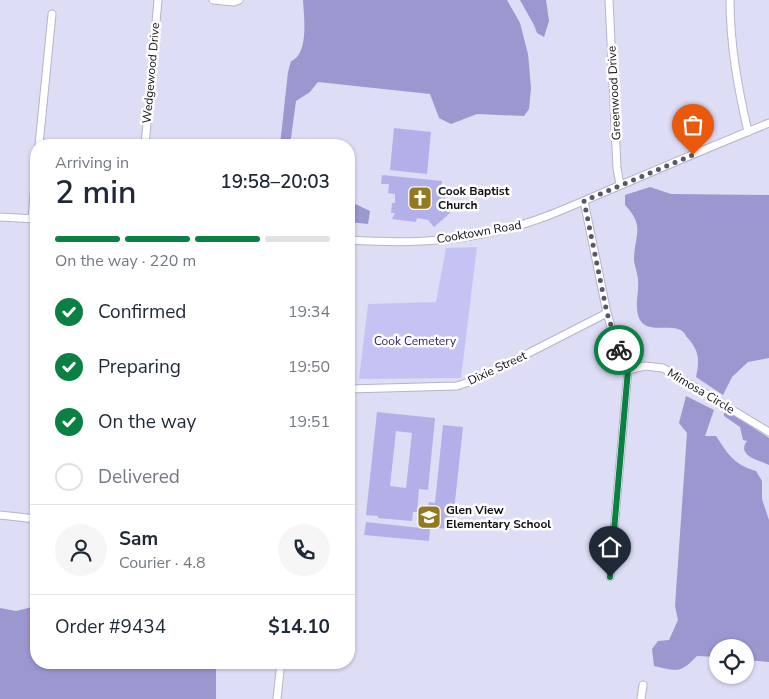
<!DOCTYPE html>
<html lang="en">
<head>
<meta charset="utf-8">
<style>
  :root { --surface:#fff; --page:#f6f6f7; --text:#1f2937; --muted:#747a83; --line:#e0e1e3; --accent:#0b8043 }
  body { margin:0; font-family:"Nunito Sans",sans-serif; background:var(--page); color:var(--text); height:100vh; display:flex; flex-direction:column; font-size:19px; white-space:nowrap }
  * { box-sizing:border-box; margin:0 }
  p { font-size:16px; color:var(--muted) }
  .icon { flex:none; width:28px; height:28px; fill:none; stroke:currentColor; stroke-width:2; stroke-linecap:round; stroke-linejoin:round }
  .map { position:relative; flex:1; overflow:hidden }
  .panel { position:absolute; left:30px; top:139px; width:325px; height:530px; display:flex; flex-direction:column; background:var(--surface); border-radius:20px; box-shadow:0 1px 4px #0004 }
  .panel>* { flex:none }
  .fabs { position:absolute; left:709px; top:639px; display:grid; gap:10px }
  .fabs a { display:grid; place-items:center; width:45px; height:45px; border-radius:50%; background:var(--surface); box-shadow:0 1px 4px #0004; font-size:25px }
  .pin { position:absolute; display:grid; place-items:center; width:42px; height:42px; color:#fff; margin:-51px -21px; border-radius:50% 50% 50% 0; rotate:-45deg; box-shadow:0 0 5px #0007 }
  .pin .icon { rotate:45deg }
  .courier { position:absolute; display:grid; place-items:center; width:50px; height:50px; margin:-25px; border:4px solid #0b8043; border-radius:50%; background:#fff; color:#222; box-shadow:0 1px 6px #0007 }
  .summary em { font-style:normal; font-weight:600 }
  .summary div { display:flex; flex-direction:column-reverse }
  .summary { display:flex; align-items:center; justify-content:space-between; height:85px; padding:0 25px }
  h1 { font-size:32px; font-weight:600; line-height:38px }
  .bar { display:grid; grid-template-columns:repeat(4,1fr); gap:8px 5px; align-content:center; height:60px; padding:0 25px }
  .bar i { height:6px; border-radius:4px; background:var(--line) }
  .bar .on { background:var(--accent) }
  .bar p { grid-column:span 4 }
  .line { display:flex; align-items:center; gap:12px; padding:0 25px; border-top:1px solid var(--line) }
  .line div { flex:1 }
  .round { display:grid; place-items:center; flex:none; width:52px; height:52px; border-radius:26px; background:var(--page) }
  ol { padding:0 25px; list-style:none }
  li { display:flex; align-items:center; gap:15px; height:55px }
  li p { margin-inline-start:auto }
  li .icon { padding:5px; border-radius:50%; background:var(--accent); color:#fff; stroke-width:4 }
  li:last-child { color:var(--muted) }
  li i { width:28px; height:28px; border:2px solid var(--line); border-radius:50% }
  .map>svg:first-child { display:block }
</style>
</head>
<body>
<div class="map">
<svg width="769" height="699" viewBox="0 0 769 699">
  <rect width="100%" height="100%" fill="#deddf6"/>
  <path fill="#c5c3f3" d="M 477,247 L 461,378 L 359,379 L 368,304 L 436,302 L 446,248 Z"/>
  <path fill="#9b97cf" d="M 303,0 L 507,0 L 520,23 L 528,54 L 531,88 L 529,109 L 524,116 L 477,114 L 451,124 L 439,118 L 430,94 L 318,82 L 310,92 L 296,101 L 290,145 L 280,145 L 288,72 L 291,61 C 309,54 304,17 303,0 Z
    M 520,0 L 546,0 L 549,21 L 544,37 L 537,33 L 534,25 Z
    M 650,187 L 671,194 L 769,195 L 769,358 L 748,362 L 732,377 L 723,395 L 696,377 C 700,359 699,350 686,336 C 684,332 682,330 678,329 C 665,325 643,334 638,315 C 635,303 639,292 638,281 C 638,273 634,266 634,258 C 635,234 645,226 625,205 L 625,195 Z
    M 349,201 L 370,211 L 368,224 L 349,222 Z
    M 686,396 L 714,410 L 705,436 L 716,436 C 728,454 734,465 756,471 L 762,481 L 762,499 L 769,520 L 769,662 L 745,660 L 745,648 L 718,648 L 717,657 L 697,656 C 680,674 677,671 654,666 L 652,649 L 658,641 L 669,640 L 678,620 L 675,606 L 687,433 L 679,423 Z
    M 727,411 L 769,438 L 769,465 C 759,460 736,456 747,441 L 743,440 L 740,427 L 724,416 L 724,413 Z
    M 36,606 L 36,662 L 216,663 L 216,699 L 0,699 L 0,608 L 16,611 Z"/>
  <path fill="#b3afe9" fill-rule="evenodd" d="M 394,128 L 431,132 L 427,174 L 390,170 Z
    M 382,175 L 442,181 L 441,189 L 446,189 L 444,206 L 450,213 L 434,227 L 428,220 L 417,218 L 416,222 L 392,219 L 395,213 L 391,213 L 392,203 L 395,203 L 395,194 L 388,193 L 389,184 L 381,184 Z
    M 377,412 L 435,418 L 428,490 L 419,489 L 417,512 L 413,512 L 412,521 L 378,518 L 378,516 L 366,515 ZM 396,431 L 412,433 L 406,488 L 390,486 Z
    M 443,425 L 463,427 L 452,530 L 433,527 L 433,524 L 426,523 L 429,502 L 435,503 Z
    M 366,522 L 430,529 L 429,541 L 364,535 Z"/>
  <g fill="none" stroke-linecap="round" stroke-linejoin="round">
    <g stroke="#b5b4cc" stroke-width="9">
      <path id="minor" d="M 213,0 L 234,2 L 239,0
        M 609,0 L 617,168 L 620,185
        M 730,0 C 730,45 738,88 748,132
        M 39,145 L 52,14
        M 145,145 L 158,0
        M 584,201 L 607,313 L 615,340 L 628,370 L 610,577
        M 0,217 L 36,219
        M 32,219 L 36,172
        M 349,240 C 398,243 448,243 497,231 C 540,222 580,202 621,185 C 670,164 720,143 769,123
        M 628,370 L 645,366 L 663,368 L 769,432
        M 349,389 L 457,386 L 478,379 L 607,313
        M 0,515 L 36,519
        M 277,699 L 281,662
        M 641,699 L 643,685"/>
    </g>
    <use href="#minor" stroke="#fff" stroke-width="7"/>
  </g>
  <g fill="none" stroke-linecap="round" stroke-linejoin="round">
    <path stroke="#575765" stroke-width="5" stroke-dasharray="0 9" d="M 619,350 L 607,313 L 584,201 L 693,155"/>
    <path stroke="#0b8043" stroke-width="6" d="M 610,577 L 628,370 L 619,350"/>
  </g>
  <defs>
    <g id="church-square" transform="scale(1.25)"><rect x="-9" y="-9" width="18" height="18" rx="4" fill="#937920" stroke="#fff"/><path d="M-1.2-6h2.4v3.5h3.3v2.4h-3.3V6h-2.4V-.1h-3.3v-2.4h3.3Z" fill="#fff"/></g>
    <g id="school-square" transform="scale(1.25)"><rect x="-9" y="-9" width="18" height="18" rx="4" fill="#937920" stroke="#fff"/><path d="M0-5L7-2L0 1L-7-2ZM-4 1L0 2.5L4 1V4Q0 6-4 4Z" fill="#fff"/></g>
  </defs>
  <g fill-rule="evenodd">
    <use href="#church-square" x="420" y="198"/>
    <use href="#school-square" x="429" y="517"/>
  </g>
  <g text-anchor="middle" stroke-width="5" stroke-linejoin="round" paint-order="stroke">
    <g font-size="12" fill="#0f0f17" stroke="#fff">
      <text transform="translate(151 73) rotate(-85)" y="4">Wedgewood Drive</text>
      <text transform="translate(614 93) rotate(-93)" y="4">Greenwood Drive</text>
      <text transform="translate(479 232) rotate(-10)" y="4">Cooktown Road</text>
      <text transform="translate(497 368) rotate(-25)" y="4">Dixie Street</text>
      <text transform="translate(701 391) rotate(31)" y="4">Mimosa Circle</text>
    </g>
    <g font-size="12" font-weight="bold" fill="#0f0f17" stroke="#fff" text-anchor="start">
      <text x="438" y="195">Cook Baptist<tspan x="438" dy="14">Church</tspan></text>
      <text x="446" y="514">Glen View<tspan x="446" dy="14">Elementary School</tspan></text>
    </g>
    <g font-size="12" fill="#302264" stroke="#fff">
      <text x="415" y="345">Cook Cemetery</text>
    </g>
  </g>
</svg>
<div class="fabs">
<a><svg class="icon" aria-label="locate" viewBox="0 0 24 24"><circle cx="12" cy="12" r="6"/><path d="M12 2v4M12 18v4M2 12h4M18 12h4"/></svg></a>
</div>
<div class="pin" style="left:693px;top:155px;background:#ea580c"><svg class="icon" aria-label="bag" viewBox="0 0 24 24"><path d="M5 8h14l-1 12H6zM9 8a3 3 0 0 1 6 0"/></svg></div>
<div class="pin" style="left:610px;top:577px;background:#1f2937"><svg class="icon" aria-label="home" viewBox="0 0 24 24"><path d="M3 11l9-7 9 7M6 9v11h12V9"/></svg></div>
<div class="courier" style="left:619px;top:350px"><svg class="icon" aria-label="bike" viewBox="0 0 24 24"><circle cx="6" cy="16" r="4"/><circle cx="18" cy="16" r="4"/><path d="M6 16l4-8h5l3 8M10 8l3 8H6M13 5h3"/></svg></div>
<section class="panel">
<div class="summary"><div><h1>2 min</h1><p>Arriving in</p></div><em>19:58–20:03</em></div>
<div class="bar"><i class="on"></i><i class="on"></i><i class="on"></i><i></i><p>On the way · 220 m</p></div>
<ol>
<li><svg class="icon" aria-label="check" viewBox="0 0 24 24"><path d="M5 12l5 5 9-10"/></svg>Confirmed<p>19:34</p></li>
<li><svg class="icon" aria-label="check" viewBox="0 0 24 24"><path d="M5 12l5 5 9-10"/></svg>Preparing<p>19:50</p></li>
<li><svg class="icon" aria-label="check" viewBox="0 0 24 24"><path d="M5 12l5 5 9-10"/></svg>On the way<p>19:51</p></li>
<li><i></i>Delivered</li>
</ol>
<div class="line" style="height:90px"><a class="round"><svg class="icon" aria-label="person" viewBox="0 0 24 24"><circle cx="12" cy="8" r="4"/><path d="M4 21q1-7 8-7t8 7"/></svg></a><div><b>Sam</b><p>Courier · 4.8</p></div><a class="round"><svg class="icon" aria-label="phone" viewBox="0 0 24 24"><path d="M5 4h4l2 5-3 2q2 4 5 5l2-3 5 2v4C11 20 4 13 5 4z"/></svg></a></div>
<div class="line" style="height:65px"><div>Order #9434</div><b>$14.10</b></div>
</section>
</div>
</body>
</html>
